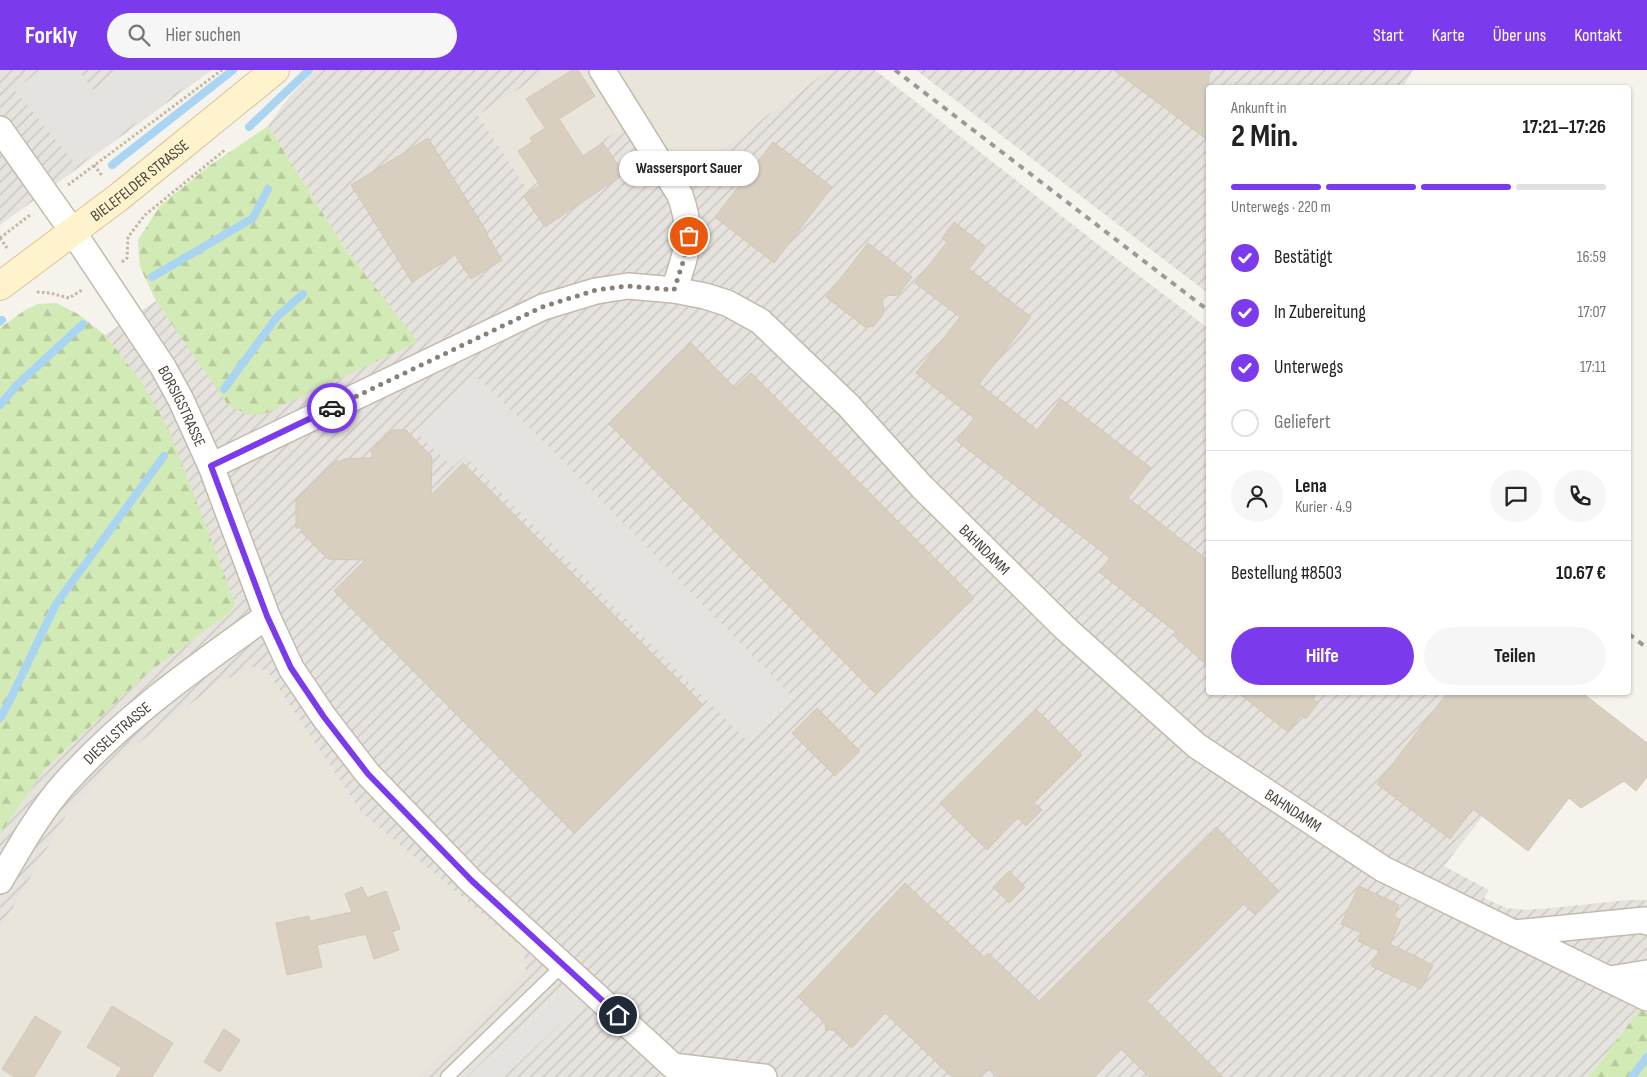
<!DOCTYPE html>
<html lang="de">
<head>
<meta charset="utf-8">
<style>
  :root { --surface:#fff; --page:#f6f6f6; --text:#222; --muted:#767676; --line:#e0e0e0; --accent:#7c3aed }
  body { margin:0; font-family:"Sofia Sans Condensed",sans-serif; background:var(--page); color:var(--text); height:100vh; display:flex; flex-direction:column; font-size:19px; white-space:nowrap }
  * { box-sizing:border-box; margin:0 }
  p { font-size:16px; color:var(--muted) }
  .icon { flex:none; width:28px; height:28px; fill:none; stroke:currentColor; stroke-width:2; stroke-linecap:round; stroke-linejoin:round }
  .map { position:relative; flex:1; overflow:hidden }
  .side { position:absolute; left:1206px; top:15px; width:425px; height:610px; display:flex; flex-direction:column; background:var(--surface); border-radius:5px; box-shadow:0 1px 4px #0004 }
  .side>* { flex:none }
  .pin { position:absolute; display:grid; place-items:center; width:42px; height:42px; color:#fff; margin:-21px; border:2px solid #fff; border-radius:50%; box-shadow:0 1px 5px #0007 }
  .courier { position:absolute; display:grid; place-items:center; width:50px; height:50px; margin:-25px; border:4px solid #7c3aed; border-radius:50%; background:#fff; color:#222; box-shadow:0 1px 6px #0007 }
  .bubble { position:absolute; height:35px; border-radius:18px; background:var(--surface); box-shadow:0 1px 4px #0004; font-size:16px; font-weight:700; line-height:35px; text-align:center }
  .headline em { font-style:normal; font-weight:700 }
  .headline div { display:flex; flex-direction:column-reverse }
  .headline { display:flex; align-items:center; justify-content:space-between; height:85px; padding:0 25px }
  h1 { font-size:32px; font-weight:700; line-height:38px }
  .bar { display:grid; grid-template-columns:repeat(4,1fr); gap:8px 5px; align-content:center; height:60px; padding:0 25px }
  .bar i { height:6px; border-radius:4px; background:var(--line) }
  .bar .current { background:var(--accent) }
  .bar p { grid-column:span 4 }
  .line { display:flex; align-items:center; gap:12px; padding:0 25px; border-top:1px solid var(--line) }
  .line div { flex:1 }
  .round { display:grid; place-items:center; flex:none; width:52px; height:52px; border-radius:26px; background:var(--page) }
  ol { padding:0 25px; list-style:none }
  li { display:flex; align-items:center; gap:15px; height:55px }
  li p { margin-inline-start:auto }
  li .icon { padding:5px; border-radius:50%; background:var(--accent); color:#fff; stroke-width:4 }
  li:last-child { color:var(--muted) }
  li i { width:28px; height:28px; border:2px solid var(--line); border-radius:50% }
  .button { display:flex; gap:10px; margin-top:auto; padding:10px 25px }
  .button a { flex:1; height:58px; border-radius:30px; background:var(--accent); color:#fff; font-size:20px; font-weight:700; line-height:58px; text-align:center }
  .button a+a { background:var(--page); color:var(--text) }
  header { display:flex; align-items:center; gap:30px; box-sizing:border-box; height:70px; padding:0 25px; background:var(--accent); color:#fff }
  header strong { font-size:24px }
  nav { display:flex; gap:28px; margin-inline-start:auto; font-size:18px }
  .search { width:350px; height:45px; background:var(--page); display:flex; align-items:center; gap:12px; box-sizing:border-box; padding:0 18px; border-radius:28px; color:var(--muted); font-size:19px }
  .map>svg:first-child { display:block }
</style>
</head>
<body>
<header>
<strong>Forkly</strong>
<div class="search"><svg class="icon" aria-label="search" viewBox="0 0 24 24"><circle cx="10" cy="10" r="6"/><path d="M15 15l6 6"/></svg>Hier suchen</div>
<nav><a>Start</a><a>Karte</a><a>Über uns</a><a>Kontakt</a></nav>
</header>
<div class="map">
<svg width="1647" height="1007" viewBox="0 0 1647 1007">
  <defs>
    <pattern id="industrial-furrows" width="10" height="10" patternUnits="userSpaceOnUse" patternTransform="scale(1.25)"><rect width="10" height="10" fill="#e6e2dd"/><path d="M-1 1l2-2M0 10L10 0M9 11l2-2" fill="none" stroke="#c7c3be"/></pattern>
    <pattern id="forest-firs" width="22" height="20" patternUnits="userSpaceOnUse" patternTransform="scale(1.25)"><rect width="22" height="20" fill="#d2eab5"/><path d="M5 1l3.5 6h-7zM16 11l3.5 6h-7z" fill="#b6ca9c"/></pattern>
  </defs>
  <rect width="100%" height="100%" fill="#f6f3ec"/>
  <path fill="#eae5da" d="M 549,0 L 828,0 L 680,109 L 643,44 L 527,119 L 478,45 Z
    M 253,597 L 267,601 L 362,743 L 523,878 L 527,901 L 419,1007 L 0,1007 L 0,860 L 67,744 L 121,686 L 220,612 Z"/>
  <path fill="url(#industrial-furrows)" d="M 0,0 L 212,0 L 0,155 Z
    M 315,0 L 549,0 L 478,45 L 527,119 L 643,44 L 681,109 L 828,0 L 875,0 L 1100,176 L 1209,259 L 1209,622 L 1578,623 L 1444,796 L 1489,820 L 1484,828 L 1507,838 L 1525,840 L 1552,838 L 1628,830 L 1647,830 L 1647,935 L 1640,939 L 1589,1007 L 419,1007 L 526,901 L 523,878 L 362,743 L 267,601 L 253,597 L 220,612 L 121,686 L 67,744 L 0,860 L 0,764 L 45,699 L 149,602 L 230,543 L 235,533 L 142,312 L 105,265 L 156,231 L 176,259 L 417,272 L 346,180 L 268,56 L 288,28 Z
    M 916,0 L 1413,0 L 1403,17 L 1209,18 L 1209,224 Z"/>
  <path fill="url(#forest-firs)" d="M 268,56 L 346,180 L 418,272 L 264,344 L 248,345 L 228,335 L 156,231 L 140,197 L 138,170 L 160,136 L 209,96 Z
    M 56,233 L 78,244 L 105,265 L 142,312 L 170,362 L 235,533 L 230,543 L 149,602 L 45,699 L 0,764 L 0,258 L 25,240 L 38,234 Z
    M 1640,939 L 1647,943 L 1647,1007 L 1589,1007 Z"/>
  <path fill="#e5e3e0" d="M 40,0 L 78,0 L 93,20 L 120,0 L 207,0 L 77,96 L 15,20 Z
    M 477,307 L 551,379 L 793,627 L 747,671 L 465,386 L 453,397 L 415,361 Z
    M 568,912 L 585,930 L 504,1007 L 467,1007 Z"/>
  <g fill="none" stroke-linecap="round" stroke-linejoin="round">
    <path stroke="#a9d4f2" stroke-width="8" d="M 249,57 L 309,0
      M 112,95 L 233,0
      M 152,207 L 253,148 L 268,119
      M 0,252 L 2,250
      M 224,319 L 277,247 L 303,224
      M 0,335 L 16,316 L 83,254
      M 0,648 L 8,634 L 56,534 L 164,386
      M 1632,1007 L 1647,987"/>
  </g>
  <path fill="#d8cfc1" stroke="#d3c7b4" d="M 572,0 L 578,0 L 595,26 L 559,49 L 583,86 L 603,73 L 624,104 L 545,157 L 524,126 L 540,115 L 518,81 L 532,72 L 530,68 L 545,58 L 526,29 Z
    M 1114,0 L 1209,0 L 1209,71 Z
    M 428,68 L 488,164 L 487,165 L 502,190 L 471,209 L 455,185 L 412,212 L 351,115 Z
    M 773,72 L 832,117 L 774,193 L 715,147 Z
    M 954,152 L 986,177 L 969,199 L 1031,247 L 979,314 L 1037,360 L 1061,329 L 1151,398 L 1128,428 L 1209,491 L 1209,597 L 1174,566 L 1177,563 L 1099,502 L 1110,488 L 957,371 L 974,348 L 916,303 L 960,247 L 915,213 L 947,172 L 942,168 Z
    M 868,173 L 912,207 L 898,225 L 882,226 L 884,243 L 874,256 L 865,257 L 826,227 Z
    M 691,273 L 735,318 L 751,303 L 974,528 L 876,624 L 609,354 Z
    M 392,360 L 406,360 L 432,387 L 431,425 L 463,393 L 703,635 L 574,763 L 334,521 L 365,490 L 328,489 L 302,463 L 302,458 L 296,458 L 296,430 L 309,417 L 336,391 L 341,391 L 344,389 L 372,388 L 372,380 Z
    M 1237,622 L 1318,622 L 1313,629 L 1318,633 L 1306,649 L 1301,645 L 1288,662 Z
    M 1448,622 L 1581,622 L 1647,673 L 1647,707 L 1636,721 L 1624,711 L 1581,738 L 1569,728 L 1528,781 L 1473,739 L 1450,769 L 1377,714 Z
    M 817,638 L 860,681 L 835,706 L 792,663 Z
    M 1036,639 L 1082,685 L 1034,733 L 1042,740 L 1026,756 L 1018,748 L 987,780 L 940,733 Z
    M 1216,757 L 1278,820 L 1254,844 L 1244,834 L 1147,931 L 1223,1007 L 1149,1007 L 1121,979 L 1095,1007 L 997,1007 L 988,999 L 980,1007 L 952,1007 L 885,943 L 852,978 L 833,960 L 826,960 L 825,953 L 798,927 L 905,813 L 984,887 L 988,883 L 1039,931 Z
    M 1009,801 L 1025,817 L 1009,833 L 993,817 Z
    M 1359,816 L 1399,835 L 1394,846 L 1401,850 L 1390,874 L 1433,895 L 1421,919 L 1371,896 L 1379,881 L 1358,871 L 1362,863 L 1341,854 Z
    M 362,817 L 367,828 L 386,821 L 400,859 L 392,862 L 399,880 L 374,889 L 366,864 L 317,875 L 322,897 L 287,905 L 276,853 L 309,846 L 310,851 L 352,842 L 345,824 Z
    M 112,936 L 173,973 L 152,1007 L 116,1007 L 122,998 L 87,977 Z
    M 35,946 L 61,962 L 34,1007 L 15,1007 L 2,999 Z
    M 224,959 L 240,970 L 220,1002 L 204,992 Z"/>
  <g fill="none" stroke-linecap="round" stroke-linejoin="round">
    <g stroke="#c2bbae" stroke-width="15">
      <path id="lane" d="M 447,1007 L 563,895"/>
    </g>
    <g stroke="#c2bbae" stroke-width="28">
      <g id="street">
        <path d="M 602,0 L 680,125 C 694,165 687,181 674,220"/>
        <path id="s1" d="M 0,59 L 73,162 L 163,297 L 181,330 L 211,396 L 267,546 L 291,598 L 324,647 L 368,704 L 471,811 L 673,996 L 764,1007"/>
        <path id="s2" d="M 211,396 L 543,237 L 596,221 L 628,216 L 674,220 L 705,226 L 727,233 L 760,251 L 848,335 L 922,417 L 1066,559 L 1197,676 L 1383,799 L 1647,928"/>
        <path id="s3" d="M 0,811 C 19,778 40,741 65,713 C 124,647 196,597 267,546"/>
        <path d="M 1514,863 L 1645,850 L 1647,852"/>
        <path d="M 1610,909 L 1647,903"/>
      </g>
    </g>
    <g stroke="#d6c79b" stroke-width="30">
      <g id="secondary">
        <path id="s4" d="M 0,216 L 119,127 L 275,0"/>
      </g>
    </g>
    <path stroke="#c4b79f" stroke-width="3" stroke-dasharray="2.5 2.5" stroke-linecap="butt" d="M 94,95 L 103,107
      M 68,115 L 222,0
      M 0,168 L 7,178
      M 0,168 L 30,145
      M 122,192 L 127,188 L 128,167 L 145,145 L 226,79
      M 37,222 L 50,223 L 69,228 L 82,220"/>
    <use href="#lane" stroke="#fff" stroke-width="12"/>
    <use href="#street" stroke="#fff" stroke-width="25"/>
    <use href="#secondary" stroke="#fff3cd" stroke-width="28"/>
    <path stroke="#9a9a9a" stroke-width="4" stroke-dasharray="6 6" stroke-linecap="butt" d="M 895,0 L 1209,241
      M 1629,564 L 1647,578"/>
  </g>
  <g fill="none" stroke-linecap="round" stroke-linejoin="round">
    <path stroke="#878178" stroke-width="5" stroke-dasharray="0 9" d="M 332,338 L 542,237 L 596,220 L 628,216 L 674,220 L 684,189 L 689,166"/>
    <path stroke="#7c3aed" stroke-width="6" d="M 332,338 L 211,396 L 267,546 L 291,598 L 324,647 L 368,704 L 472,811 L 618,945"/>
  </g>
  <g text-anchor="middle" stroke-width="4" stroke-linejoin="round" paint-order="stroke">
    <g font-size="16" fill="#4b4439" stroke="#fff">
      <text dy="6" stroke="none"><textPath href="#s4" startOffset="175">BIELEFELDER STRASSE</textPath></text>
      <text dy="6" stroke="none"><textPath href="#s1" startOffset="332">BORSIGSTRASSE</textPath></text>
      <text dy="6" stroke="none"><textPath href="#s2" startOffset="915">BAHNDAMM</textPath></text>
      <text dy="6" stroke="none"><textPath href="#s3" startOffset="190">DIESELSTRASSE</textPath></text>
      <text dy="6" stroke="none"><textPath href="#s2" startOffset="1320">BAHNDAMM</textPath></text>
    </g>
  </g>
</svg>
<div class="pin" style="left:689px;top:166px;background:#ea580c"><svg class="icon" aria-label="bag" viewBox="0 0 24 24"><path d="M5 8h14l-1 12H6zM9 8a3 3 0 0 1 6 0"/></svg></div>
<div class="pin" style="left:618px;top:945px;background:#1f2937"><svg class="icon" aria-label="home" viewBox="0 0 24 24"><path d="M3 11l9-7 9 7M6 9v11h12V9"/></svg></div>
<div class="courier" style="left:332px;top:338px"><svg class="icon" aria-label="car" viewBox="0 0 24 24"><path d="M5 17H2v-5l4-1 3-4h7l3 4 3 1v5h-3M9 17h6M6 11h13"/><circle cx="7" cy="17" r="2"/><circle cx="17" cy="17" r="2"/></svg></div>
<div class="bubble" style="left:619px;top:81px;width:140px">Wassersport Sauer</div>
<section class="side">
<div class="headline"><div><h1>2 Min.</h1><p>Ankunft in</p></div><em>17:21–17:26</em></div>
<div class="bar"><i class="current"></i><i class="current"></i><i class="current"></i><i></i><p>Unterwegs · 220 m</p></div>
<ol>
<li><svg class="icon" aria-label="check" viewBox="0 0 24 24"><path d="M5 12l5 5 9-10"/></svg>Bestätigt<p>16:59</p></li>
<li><svg class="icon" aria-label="check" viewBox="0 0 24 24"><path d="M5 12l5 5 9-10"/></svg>In Zubereitung<p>17:07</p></li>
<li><svg class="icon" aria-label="check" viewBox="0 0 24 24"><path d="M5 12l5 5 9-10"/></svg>Unterwegs<p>17:11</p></li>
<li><i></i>Geliefert</li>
</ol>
<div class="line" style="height:90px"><a class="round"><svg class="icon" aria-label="person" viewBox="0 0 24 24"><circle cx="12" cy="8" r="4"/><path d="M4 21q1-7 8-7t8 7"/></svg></a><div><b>Lena</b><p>Kurier · 4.9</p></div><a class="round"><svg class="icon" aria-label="chat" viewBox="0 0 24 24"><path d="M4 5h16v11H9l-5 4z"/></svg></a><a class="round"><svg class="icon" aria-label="phone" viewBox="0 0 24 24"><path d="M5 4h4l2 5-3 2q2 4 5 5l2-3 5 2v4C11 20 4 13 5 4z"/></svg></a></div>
<div class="line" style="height:65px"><div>Bestellung #8503</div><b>10.67 €</b></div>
<div class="button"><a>Hilfe</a><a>Teilen</a></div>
</section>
</div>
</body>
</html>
